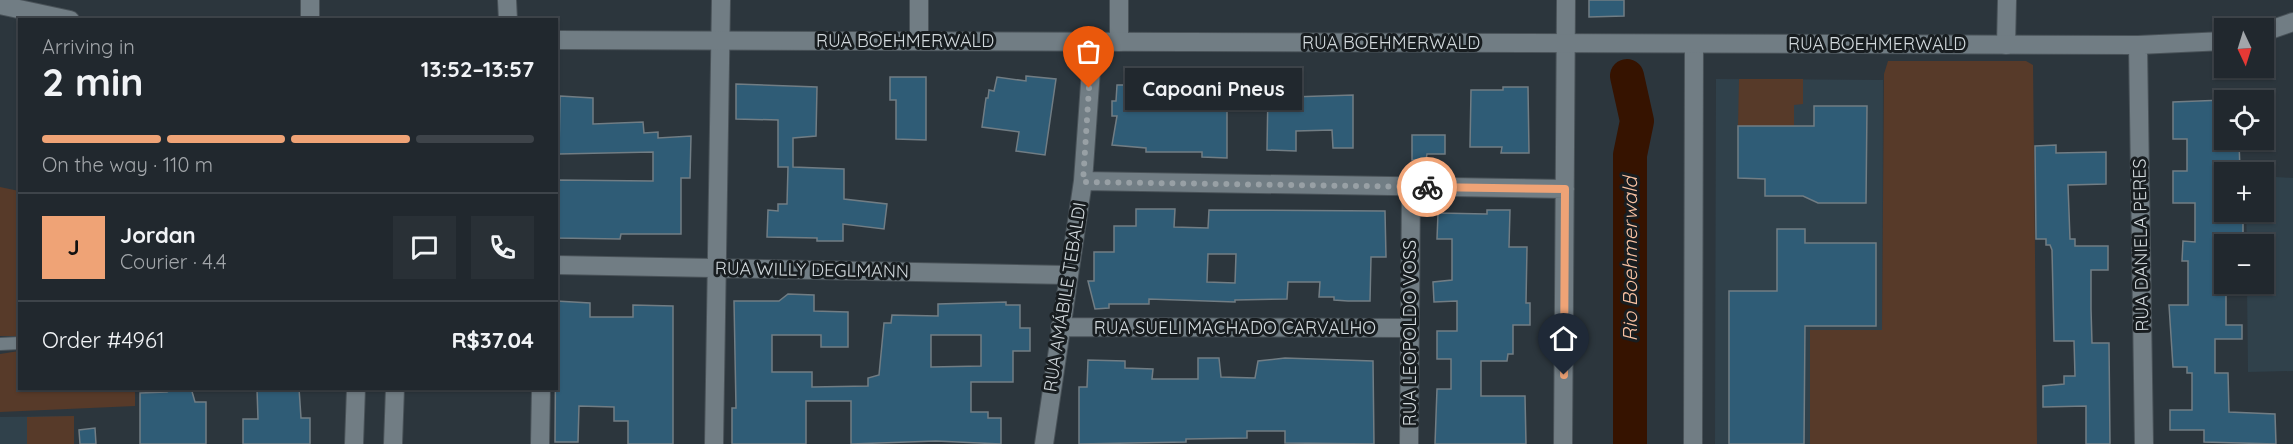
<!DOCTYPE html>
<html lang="en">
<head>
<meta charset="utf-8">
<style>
  :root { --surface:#21282e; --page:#293036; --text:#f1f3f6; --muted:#a2a6aa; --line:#3e444a; --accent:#efa376 }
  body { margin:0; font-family:Quicksand,sans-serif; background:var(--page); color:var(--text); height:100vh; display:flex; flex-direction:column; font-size:22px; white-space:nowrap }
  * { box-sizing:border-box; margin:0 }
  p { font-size:20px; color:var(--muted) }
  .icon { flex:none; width:33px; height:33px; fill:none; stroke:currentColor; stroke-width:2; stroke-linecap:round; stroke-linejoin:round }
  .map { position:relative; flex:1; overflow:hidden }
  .side { position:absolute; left:18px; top:18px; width:540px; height:372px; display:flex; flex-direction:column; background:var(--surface); border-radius:0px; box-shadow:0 2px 4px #0004,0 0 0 2px var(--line) }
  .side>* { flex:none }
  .needle { width:39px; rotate:176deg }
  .tools { position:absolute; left:2214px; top:18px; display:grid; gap:12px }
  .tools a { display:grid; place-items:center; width:60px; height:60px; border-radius:0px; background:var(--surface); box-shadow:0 2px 4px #0004,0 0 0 2px var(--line); font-size:30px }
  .pin { position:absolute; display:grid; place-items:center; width:51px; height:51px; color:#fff; margin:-62px -26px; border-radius:50% 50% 50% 0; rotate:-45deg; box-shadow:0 0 6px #0007 }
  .pin .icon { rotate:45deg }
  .courier { position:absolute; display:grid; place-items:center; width:60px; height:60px; margin:-30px; border:4px solid #efa376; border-radius:50%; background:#fff; color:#222; box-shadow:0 2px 8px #0007 }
  .bubble { position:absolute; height:42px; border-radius:0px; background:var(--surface); box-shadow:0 2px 4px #0004,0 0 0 2px var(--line); font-size:20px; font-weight:800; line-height:42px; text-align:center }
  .head em { font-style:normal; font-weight:800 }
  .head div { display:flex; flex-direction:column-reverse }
  .head { display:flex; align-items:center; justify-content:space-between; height:102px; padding:0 24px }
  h1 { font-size:39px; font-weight:800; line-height:45px }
  .bar { display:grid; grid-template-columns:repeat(4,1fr); gap:9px 6px; align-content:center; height:72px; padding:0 24px }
  .bar i { height:8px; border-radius:4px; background:var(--line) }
  .bar .on { background:var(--accent) }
  .bar p { grid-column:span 4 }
  .line { display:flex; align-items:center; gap:15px; padding:0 24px; border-top:2px solid var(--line) }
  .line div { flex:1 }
  .round { display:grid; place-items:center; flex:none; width:63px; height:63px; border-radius:0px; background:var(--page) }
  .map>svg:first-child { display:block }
</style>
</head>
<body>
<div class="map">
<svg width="2293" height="444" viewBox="0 0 2293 444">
  <rect width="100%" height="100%" fill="#2c363d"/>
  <path fill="#30414b" d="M 1716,79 L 1883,80 L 1882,444 L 1715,444 Z
    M 2276,168 L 2276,177 L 2293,178 L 2293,371 L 2248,372 L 2247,284 L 2264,284 L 2264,244 L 2247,244 L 2246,212 L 2264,212 L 2264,172 L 2246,172 L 2246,169 Z
    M 74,416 L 74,444 L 0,444 L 0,417 Z"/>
  <path fill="#573a29" d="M 1888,61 L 2026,61 L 2033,65 L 2037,444 L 1810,444 L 1810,330 L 1882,330 L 1884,74 Z
    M 1739,79 L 1803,79 L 1803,104 L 1794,105 L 1794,126 L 1738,126 Z
    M 0,187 L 19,191 L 19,336 L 0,336 Z
    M 19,351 L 20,388 L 135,389 L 135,406 L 0,412 L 0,354 Z
    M 74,416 L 74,444 L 27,444 L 27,417 Z"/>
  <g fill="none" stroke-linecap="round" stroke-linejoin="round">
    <path stroke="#361300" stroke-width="34" d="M 1627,76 L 1637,121 L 1630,155 L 1630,444"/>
  </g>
  <path fill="#2f5c76" stroke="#717d84" stroke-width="1.5" fill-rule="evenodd" d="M 1589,0 L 1624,0 L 1624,16 L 1589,17 Z
    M 1026,76 L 1056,79 L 1045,155 L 1016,151 L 1019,132 L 982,127 L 986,98 L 988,98 L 989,90 L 994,91 L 997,77 L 1026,81 Z
    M 890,77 L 926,77 L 926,140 L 896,139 L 896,100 L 890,100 Z
    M 736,84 L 817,87 L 816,136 L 793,138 L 793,167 L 844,169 L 844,199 L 887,204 L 884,229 L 843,224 L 843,241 L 817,241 L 817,238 L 767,237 L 768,210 L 778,211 L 778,204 L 787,204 L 788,167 L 778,167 L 778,120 L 736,119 Z
    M 1117,85 L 1148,85 L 1148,97 L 1178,96 L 1178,102 L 1227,102 L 1227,158 L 1202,157 L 1202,152 L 1146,152 L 1146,148 L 1112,145 L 1117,116 L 1112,116 L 1112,101 L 1116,101 Z
    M 1503,87 L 1528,87 L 1529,153 L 1501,153 L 1502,147 L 1470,147 L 1471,90 L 1503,90 Z
    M 1268,89 L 1291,89 L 1291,97 L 1353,95 L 1353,148 L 1333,148 L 1332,130 L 1296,131 L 1296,151 L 1267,150 Z
    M 560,96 L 593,98 L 593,124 L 643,122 L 644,133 L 658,132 L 658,138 L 691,136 L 690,178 L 681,178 L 681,234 L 621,234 L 620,239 L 557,238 L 558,180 L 653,181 L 653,152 L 559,154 Z
    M 2224,100 L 2224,140 L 2239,140 L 2240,172 L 2224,172 L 2224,212 L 2243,212 L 2243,235 L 2221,235 L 2219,272 L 2224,272 L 2226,284 L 2226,325 L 2242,325 L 2242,339 L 2215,339 L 2215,373 L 2228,373 L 2229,412 L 2275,414 L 2276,444 L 2204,442 L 2204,430 L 2170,430 L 2170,410 L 2192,410 L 2192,373 L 2187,373 L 2187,367 L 2173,367 L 2169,305 L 2188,305 L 2188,261 L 2182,261 L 2183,241 L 2195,242 L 2195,203 L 2173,203 L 2173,171 L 2187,171 L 2187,139 L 2173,139 L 2173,102 Z
    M 1814,106 L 1867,106 L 1866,203 L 1818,203 L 1803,196 L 1765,196 L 1765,179 L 1738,178 L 1738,126 L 1814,126 Z
    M 1412,135 L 1445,135 L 1445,154 L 1427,154 L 1426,160 L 1412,160 Z
    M 2056,145 L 2056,153 L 2106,152 L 2106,184 L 2068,185 L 2070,239 L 2075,239 L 2075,246 L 2108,246 L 2108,270 L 2091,270 L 2091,309 L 2092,343 L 2109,343 L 2110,444 L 2086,444 L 2086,406 L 2043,407 L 2043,386 L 2064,384 L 2064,376 L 2075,376 L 2074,341 L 2054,341 L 2052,250 L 2050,245 L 2046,245 L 2046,239 L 2036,239 L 2035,146 Z
    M 1136,209 L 1175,209 L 1174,227 L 1208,228 L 1209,210 L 1385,211 L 1386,257 L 1371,257 L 1370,301 L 1348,301 L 1334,300 L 1334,297 L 1319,297 L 1320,282 L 1288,282 L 1287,299 L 1235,300 L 1235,302 L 1149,299 L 1149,304 L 1109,304 L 1109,308 L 1095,309 L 1088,281 L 1094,281 L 1094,252 L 1114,252 L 1114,226 L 1136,226 ZM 1208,254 L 1236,254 L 1235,283 L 1207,282 Z
    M 1487,210 L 1510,210 L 1509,247 L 1527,247 L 1526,303 L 1530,303 L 1530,325 L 1513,325 L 1513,354 L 1508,354 L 1507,361 L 1481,361 L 1481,396 L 1525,396 L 1526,444 L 1435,444 L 1437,389 L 1451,389 L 1451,359 L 1437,359 L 1437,331 L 1457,331 L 1457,301 L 1434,302 L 1433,282 L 1452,280 L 1452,239 L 1437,239 L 1438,213 L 1487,214 Z
    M 1777,229 L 1805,229 L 1805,243 L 1876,243 L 1876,326 L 1805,326 L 1804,444 L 1729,444 L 1729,291 L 1777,291 Z
    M 788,294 L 814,295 L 814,311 L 848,312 L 848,347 L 821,347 L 821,335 L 772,335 L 772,372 L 812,372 L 812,387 L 868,386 L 868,378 L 879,375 L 884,323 L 891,323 L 892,315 L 938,316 L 938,304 L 1006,302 L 1006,305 L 1020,305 L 1020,328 L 1030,328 L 1030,351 L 1013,351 L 1013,382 L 971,382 L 971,412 L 988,412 L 988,418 L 1001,418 L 1001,444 L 936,441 L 851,444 L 851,401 L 806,401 L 806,444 L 732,444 L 732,408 L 736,408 L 734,301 L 779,301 ZM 931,335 L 981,335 L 981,366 L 931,367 Z
    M 556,301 L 590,303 L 590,317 L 633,317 L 633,305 L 673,306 L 673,444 L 628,444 L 628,421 L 614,421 L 614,407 L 579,406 L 578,442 L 555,442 Z
    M 1198,358 L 1219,358 L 1221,377 L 1255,378 L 1258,361 L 1285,358 L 1373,361 L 1374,444 L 1285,443 L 1285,431 L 1247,431 L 1247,438 L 1186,439 L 1186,442 L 1079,444 L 1079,387 L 1087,387 L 1088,360 L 1125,361 L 1125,368 L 1153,369 L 1152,379 L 1198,379 Z
    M 174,388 L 191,388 L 195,402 L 206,402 L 206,444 L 140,444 L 140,393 L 167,392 Z
    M 299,388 L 301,418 L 310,418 L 310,444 L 243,444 L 243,419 L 258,419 L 257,389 Z
    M 95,428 L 96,444 L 80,444 L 79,430 Z"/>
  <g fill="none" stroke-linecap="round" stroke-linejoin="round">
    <g stroke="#495258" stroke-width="14">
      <path id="lane" d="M 0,344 L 20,343"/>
    </g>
    <g stroke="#495258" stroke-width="20">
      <path id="street" d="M 310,0 L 310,20
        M 507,0 L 508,20
        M 919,0 L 919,41
        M 1119,0 L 1119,42
        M 2006,45 L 2007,0
        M 1083,181 L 1565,189
        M 556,265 L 1067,275
        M 1060,327 L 1410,328
        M 540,444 L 541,388
        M 714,444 L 721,0
        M 1044,444 L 1083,181 L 1093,42
        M 1409,444 L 1411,187
        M 1563,444 L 1566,0
        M 1693,444 L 1694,44"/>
    </g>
    <g stroke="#495258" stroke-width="20">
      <path id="secondary" d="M 0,5 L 70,20
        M 2264,32 L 2293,22
        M 556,40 L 2138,45 L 2224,41
        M 2138,45 L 2144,444
        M 354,444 L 356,388
        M 393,444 L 395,388"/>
    </g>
    <use href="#lane" stroke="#717d84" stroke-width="12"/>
    <use href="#street" stroke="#717d84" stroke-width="18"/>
    <use href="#secondary" stroke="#717d84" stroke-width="18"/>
  </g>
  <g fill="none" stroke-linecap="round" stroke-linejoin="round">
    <path stroke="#98a0a5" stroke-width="6" stroke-dasharray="0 10.8" d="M 1089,88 L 1083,182 L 1427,187"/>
    <path stroke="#efa376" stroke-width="8" d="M 1427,187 L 1565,189 L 1564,375"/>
  </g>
  <g text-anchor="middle" stroke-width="6" stroke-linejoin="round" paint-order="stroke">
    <g font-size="18" fill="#d2d9dd" stroke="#181d20">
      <text x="905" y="47">RUA BOEHMERWALD</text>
      <text x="1391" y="49">RUA BOEHMERWALD</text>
      <text x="1877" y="50">RUA BOEHMERWALD</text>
      <text transform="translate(2141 245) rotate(-91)" y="6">RUA DANIELA PERES</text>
      <text transform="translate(812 270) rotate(1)" y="6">RUA WILLY DEGLMANN</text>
      <text transform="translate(1065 297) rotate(-81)" y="6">RUA AMÁBILE TEBALDI</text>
      <text x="1235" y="334">RUA SUELI MACHADO CARVALHO</text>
      <text transform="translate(1410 333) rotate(-90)" y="6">RUA LEOPOLDO VOSS</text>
    </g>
    <g font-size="20" font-style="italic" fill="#f8c1a2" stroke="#181d20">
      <text transform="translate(1630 259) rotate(-90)" y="7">Rio Boehmerwald</text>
    </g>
  </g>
</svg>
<div class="tools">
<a><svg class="needle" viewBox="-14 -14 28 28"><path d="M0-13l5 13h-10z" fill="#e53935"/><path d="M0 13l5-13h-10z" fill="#a2a6aa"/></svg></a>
<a><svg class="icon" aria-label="locate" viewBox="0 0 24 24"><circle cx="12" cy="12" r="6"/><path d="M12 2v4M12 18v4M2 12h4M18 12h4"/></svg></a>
<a>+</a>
<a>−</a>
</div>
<div class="pin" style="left:1089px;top:88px;background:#ea580c"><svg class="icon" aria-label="bag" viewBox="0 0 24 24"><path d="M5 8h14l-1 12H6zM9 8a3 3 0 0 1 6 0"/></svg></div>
<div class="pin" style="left:1564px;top:375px;background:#1f2937"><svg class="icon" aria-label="home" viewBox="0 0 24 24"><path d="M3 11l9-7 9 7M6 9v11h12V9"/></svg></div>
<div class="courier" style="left:1427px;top:187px"><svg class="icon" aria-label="bike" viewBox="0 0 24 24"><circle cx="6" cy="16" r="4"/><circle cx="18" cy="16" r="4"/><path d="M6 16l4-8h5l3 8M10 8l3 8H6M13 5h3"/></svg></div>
<div class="bubble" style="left:1125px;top:68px;width:177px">Capoani Pneus</div>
<section class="side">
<div class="head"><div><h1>2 min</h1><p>Arriving in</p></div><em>13:52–13:57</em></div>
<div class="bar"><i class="on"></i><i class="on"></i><i class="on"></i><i></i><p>On the way · 110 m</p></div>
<div class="line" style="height:108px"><b class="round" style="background:var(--accent);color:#111">J</b><div><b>Jordan</b><p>Courier · 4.4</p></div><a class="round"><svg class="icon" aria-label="chat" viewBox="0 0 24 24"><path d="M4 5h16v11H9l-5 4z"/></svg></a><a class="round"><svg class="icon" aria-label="phone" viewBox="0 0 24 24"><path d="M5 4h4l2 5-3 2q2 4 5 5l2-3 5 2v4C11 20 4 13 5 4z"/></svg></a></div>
<div class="line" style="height:78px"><div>Order #4961</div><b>R$37.04</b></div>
</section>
</div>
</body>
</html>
